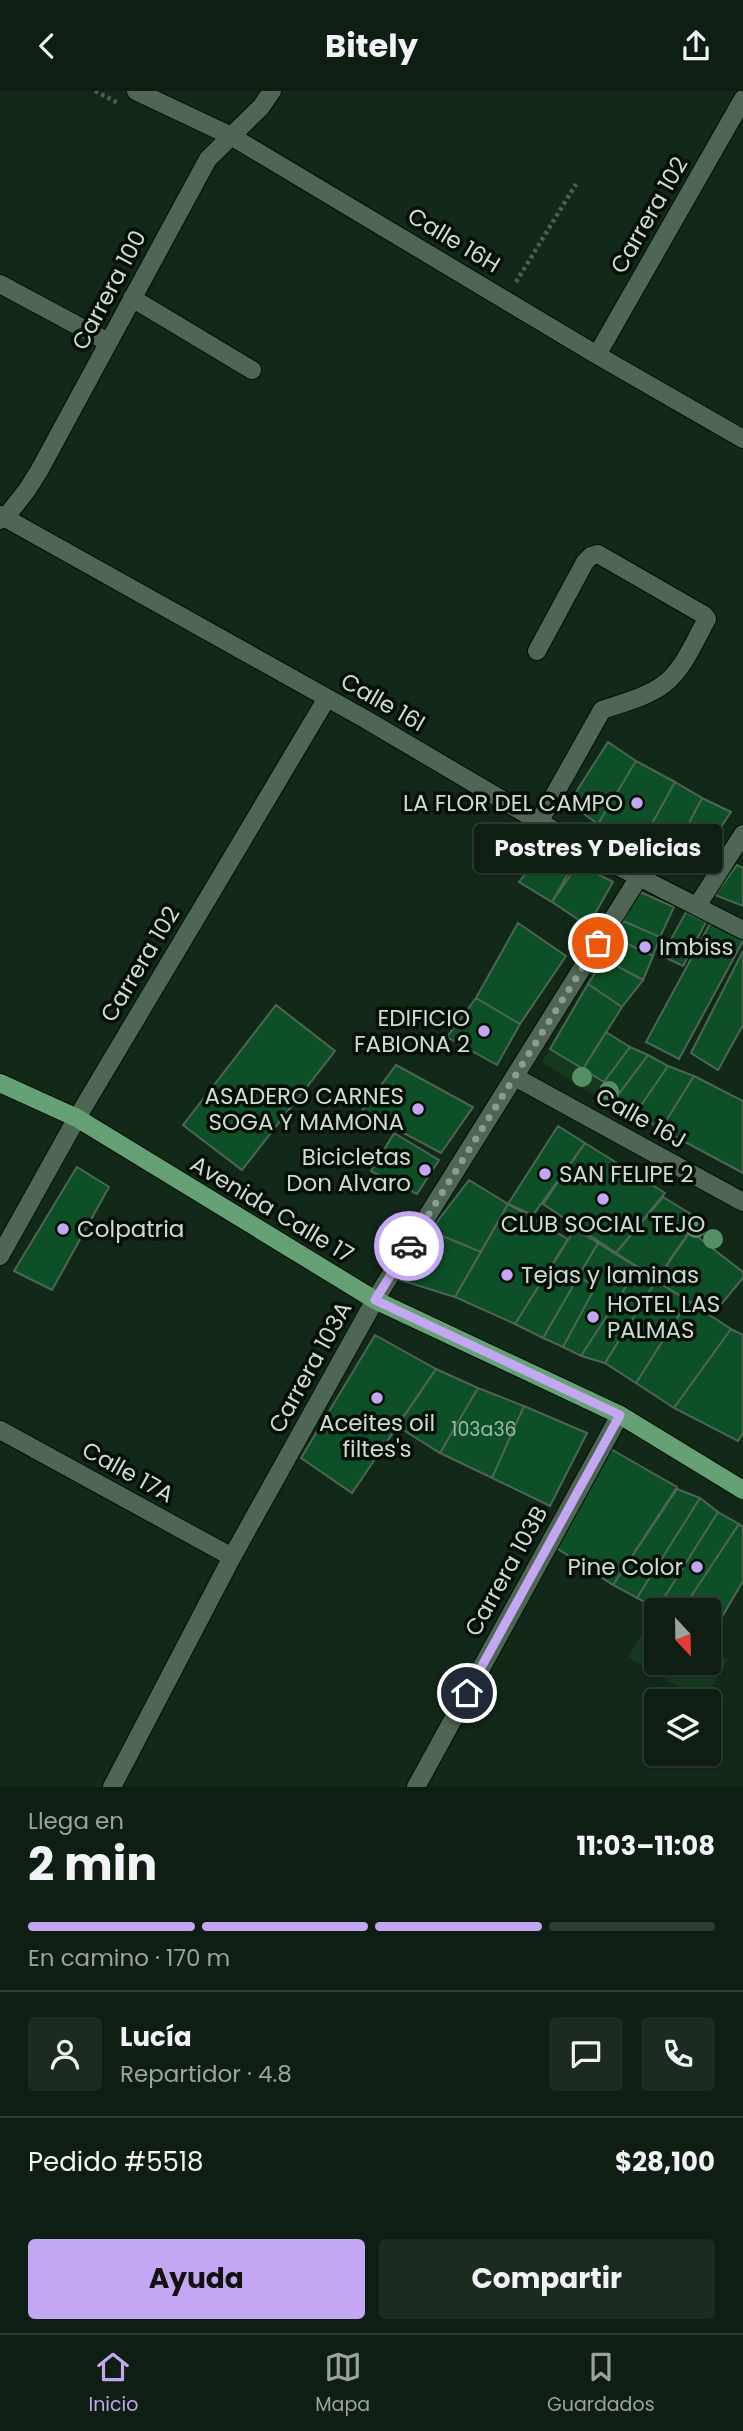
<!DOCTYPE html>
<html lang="es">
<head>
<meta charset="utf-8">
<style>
  :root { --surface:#0e1e12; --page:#1c2b20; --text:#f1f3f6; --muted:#9ba29f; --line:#2e3c32; --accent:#c3a7f2 }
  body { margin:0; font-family:Poppins,sans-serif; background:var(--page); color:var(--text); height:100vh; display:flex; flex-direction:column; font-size:26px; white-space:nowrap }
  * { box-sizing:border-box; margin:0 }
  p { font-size:23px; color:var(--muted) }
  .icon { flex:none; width:38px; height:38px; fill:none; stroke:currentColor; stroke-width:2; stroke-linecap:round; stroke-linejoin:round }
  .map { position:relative; height:1696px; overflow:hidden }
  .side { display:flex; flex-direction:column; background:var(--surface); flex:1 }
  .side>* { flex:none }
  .needle { width:46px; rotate:158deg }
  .tools { position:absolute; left:644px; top:1507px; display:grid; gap:14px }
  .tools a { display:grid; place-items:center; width:77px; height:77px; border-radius:7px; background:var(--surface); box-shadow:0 2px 5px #0004,0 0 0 2px var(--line); font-size:35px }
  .pin { position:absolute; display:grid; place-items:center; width:60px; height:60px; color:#fff; margin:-30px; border:4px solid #fff; border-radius:50%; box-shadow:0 2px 7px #0007 }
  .courier { position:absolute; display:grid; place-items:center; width:70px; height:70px; margin:-35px; border:5px solid #c3a7f2; border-radius:50%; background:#fff; color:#222; box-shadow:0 2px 9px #0007 }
  .bubble { position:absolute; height:49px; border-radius:7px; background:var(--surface); box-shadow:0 2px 5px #0004,0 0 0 2px var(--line); font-size:23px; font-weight:700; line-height:49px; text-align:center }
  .overview em { font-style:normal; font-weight:700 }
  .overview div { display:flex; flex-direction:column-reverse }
  .overview { display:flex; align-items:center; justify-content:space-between; height:119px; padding:0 28px }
  h1 { font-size:46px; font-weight:700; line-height:52px }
  .bar { display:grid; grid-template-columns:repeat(4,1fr); gap:10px 7px; align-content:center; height:84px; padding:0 28px }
  .bar i { height:9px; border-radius:5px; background:var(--line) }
  .bar .current { background:var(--accent) }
  .bar p { grid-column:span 4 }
  .line { display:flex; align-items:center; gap:18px; padding:0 28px; border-top:2px solid var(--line) }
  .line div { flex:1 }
  .round { display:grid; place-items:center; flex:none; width:74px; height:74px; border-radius:7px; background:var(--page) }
  .primary-button { display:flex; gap:14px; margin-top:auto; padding:14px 28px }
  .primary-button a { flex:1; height:80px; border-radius:7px; background:var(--accent); color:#111; font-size:28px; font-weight:700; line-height:80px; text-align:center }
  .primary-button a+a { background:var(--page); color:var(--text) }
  header { display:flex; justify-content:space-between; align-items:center; height:91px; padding:0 28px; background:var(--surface); font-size:32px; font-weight:700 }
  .dock { display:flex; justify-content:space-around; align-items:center; height:98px; border-top:2px solid var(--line); background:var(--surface); font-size:19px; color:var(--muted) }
  .dock a { display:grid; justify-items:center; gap:4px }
  .dock .current { color:var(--accent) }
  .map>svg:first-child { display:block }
</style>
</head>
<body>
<header><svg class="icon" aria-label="back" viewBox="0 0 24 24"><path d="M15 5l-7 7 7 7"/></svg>Bitely<svg class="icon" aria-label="share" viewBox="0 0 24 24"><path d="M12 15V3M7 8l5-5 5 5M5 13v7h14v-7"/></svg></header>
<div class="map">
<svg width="743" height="1696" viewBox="0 0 743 1696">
  <rect width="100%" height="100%" fill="#122818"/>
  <path fill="#14391f" d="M 550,958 L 620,1001 L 611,1015 L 542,971 Z
    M 653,1524 L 656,1526 L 656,1572 L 709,1572 L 709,1557 L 728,1569 L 703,1610 L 628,1566 Z"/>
  <path fill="#0d5027" stroke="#4e6553" stroke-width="2" d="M 608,651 L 636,670 L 598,733 L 569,712 Z
    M 636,670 L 675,691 L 638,758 L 598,733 Z
    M 675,691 L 702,707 L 668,773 L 638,758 Z
    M 702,707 L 731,721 L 690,783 L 668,773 Z
    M 547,755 L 575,770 L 552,811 L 519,791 Z
    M 578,773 L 613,791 L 588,835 L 552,811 Z
    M 737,774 L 743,777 L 743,815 L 715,804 Z
    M 638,800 L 674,816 L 660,846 L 623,830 Z
    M 686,821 L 706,831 L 683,875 L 662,865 Z
    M 623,830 L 660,846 L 653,865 L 615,847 Z
    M 711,831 L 743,848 L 743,850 L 679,968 L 646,951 Z
    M 518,832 L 566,865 L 520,933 L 476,907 Z
    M 615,847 L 653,865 L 643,889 L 604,868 Z
    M 743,860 L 743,934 L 718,979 L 691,962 Z
    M 604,868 L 643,889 L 622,916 L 588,893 Z
    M 588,893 L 622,916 L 583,978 L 550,958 Z
    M 476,907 L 520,933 L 497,974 L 447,946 Z
    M 276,914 L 335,960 L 242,1079 L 183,1034 Z
    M 606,941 L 630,956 L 604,991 L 583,978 Z
    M 630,956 L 648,964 L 620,1001 L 604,991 Z
    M 648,964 L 668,975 L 635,1023 L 613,1011 Z
    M 396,974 L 473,1016 L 441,1062 L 362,1020 Z
    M 668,975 L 694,985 L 661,1038 L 635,1023 Z
    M 694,985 L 743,1010 L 743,1082 L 661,1038 Z
    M 558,1035 L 585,1052 L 533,1124 L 508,1113 Z
    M 394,1042 L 439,1069 L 417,1103 L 371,1080 Z
    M 585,1052 L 665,1102 L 616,1162 L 543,1113 Z
    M 77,1076 L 109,1096 L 52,1199 L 14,1180 Z
    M 469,1089 L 508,1113 L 481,1161 L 430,1140 Z
    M 663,1106 L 699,1128 L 657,1188 L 616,1162 Z
    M 508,1113 L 568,1148 L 515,1233 L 455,1206 Z
    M 575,1138 L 598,1152 L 543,1247 L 515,1233 Z
    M 430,1140 L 481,1161 L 455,1206 L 400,1189 Z
    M 690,1140 L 743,1181 L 743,1187 L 714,1222 L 688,1210 L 659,1191 L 671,1167 Z
    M 598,1152 L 638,1177 L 581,1265 L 563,1256 L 596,1195 L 578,1186 Z
    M 638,1177 L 656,1190 L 605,1272 L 581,1265 Z
    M 578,1186 L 596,1195 L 563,1256 L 543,1247 Z
    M 656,1190 L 688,1210 L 636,1292 L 605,1272 Z
    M 688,1210 L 731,1238 L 674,1317 L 636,1292 Z
    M 731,1238 L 743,1244 L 743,1342 L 738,1350 L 674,1317 Z
    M 375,1244 L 436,1278 L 352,1402 L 301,1367 Z
    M 436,1278 L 478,1297 L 440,1362 L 397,1335 Z
    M 478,1297 L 524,1315 L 492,1387 L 440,1362 Z
    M 524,1315 L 587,1342 L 550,1415 L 492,1387 Z
    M 609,1357 L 677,1396 L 613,1494 L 555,1456 Z
    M 677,1398 L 700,1407 L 637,1507 L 613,1494 Z
    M 700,1407 L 718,1421 L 657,1518 L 637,1507 Z
    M 718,1421 L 739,1433 L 682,1519 L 657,1518 Z
    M 739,1433 L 743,1436 L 743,1490 L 709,1548 L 709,1519 L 682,1519 Z"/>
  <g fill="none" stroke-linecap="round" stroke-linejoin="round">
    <g stroke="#001004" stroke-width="20">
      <path id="minor" d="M 136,0 L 231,45 L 597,264 L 743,348
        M 0,193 L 108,251
        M 132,207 L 252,279
        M 597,264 L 743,8
        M 0,424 L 365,628 L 594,763 L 743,839
        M 0,429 L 5,427 L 27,399 L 39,380 L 208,68 L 261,16 L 272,0
        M 537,560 L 585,471 L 591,465 L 598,463 L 704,524 L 707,528 C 695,549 684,578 664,593 C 647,606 622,612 602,619 L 539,731
        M 697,815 L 743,743
        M 515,986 L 743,1111
        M 0,1165 L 77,1027 L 327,607
        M 0,1339 L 232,1466
        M 112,1696 L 232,1466 L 375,1209 L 639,786
        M 416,1696 L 620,1324"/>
    </g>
    <g stroke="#001004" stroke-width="20">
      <path id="major" d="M 0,992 L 77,1027 L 375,1209 L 620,1324 L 743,1399"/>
    </g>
    <path stroke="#4c5f51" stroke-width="4.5" stroke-dasharray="3.5 3.5" stroke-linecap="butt" d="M 95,0 L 120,13
      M 516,191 L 576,93"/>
    <use href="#minor" stroke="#4f6654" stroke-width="18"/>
    <use href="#major" stroke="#66a075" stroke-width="18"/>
  </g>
  <g fill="#558f64">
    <circle cx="582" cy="986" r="10"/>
    <circle cx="609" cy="1000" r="10"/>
    <circle cx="696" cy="1137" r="10"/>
    <circle cx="713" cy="1148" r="10"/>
  </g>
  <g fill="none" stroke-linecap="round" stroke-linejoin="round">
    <path stroke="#8c9c90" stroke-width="7" stroke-dasharray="0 12.6" d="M 409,1155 L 598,852"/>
    <path stroke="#c3a7f2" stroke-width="9" d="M 409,1155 L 375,1209 L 620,1324 L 467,1602"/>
  </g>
  <g fill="#c3a7f2" stroke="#060e08" stroke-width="2.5">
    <circle cx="637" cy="712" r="7"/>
    <circle cx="645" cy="856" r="7"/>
    <circle cx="484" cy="940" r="7"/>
    <circle cx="418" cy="1018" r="7"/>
    <circle cx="425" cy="1079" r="7"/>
    <circle cx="545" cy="1083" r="7"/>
    <circle cx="603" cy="1108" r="7"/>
    <circle cx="63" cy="1138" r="7"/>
    <circle cx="507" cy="1184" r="7"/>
    <circle cx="593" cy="1226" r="7"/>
    <circle cx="377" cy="1307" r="7"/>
    <circle cx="697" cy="1476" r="7"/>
  </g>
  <g text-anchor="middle" stroke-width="7" stroke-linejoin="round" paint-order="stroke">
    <g font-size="19" fill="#9eb8a6">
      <text x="484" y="1345">103a36</text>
    </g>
    <g font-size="23" fill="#cedbd1" stroke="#060e08">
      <text transform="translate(649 124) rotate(-60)" y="8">Carrera 102</text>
      <text transform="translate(454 149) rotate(31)" y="8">Calle 16H</text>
      <text transform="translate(109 199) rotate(-62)" y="8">Carrera 100</text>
      <text transform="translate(383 611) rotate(30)" y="8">Calle 16I</text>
      <text transform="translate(140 873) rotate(-59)" y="8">Carrera 102</text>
      <text transform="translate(641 1027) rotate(29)" y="8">Calle 16J</text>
      <text transform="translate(272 1118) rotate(31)" y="8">Avenida Calle 17</text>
      <text transform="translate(310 1276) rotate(-61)" y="8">Carrera 103A</text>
      <text transform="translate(128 1381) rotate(29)" y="8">Calle 17A</text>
      <text transform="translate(506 1480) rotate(-61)" y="8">Carrera 103B</text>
    </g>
    <g font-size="23" fill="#cedbd1" stroke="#060e08" text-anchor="end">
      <text x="623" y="720">LA FLOR DEL CAMPO</text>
      <text x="659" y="864" text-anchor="start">Imbiss</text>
      <text x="470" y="935">EDIFICIO<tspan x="470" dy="26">FABIONA 2</tspan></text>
      <text x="404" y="1013">ASADERO CARNES<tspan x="404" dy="26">SOGA Y MAMONA</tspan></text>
      <text x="411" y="1074">Bicicletas<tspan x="411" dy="26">Don Alvaro</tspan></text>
      <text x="559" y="1091" text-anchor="start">SAN FELIPE 2</text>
      <text x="603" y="1141" text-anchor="middle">CLUB SOCIAL TEJO</text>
      <text x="77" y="1146" text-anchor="start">Colpatria</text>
      <text x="521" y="1192" text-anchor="start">Tejas y laminas</text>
      <text x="607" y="1221" text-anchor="start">HOTEL LAS<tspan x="607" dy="26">PALMAS</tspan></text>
      <text x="377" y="1340" text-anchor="middle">Aceites oil<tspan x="377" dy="26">filtes's</tspan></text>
      <text x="683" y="1484">Pine Color</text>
    </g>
  </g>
</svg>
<div class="tools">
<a><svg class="needle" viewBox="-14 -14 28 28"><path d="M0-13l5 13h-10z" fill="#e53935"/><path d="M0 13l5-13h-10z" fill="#9ba29f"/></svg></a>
<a><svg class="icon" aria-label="layers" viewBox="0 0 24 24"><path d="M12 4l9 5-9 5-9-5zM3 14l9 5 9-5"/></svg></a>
</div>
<div class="pin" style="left:598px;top:852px;background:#ea580c"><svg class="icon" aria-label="bag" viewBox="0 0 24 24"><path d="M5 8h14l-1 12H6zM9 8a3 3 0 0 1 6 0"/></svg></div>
<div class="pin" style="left:467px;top:1602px;background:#1f2937"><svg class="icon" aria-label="home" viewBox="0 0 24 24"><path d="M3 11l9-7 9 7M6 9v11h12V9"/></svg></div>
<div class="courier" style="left:409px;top:1155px"><svg class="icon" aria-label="car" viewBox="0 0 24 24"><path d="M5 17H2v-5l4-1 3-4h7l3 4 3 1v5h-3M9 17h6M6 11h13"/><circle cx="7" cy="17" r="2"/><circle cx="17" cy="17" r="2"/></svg></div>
<div class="bubble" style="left:474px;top:733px;width:248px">Postres Y Delicias</div>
</div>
<section class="side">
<div class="overview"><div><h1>2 min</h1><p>Llega en</p></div><em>11:03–11:08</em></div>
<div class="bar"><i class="current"></i><i class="current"></i><i class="current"></i><i></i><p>En camino · 170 m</p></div>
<div class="line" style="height:126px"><a class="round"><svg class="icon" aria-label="person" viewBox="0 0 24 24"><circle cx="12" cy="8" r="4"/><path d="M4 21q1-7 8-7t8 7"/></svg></a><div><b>Lucía</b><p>Repartidor · 4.8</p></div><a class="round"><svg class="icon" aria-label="chat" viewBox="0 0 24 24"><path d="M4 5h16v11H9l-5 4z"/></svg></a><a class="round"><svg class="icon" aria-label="phone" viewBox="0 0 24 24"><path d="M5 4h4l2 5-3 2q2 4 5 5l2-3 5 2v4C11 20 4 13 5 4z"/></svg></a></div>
<div class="line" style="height:91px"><div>Pedido #5518</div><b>$28,100</b></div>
<div class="primary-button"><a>Ayuda</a><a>Compartir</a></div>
</section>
<nav class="dock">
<a class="current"><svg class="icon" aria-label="home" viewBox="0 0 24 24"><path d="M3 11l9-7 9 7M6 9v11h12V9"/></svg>Inicio</a>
<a><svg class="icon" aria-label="map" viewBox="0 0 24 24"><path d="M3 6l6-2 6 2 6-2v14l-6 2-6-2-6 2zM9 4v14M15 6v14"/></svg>Mapa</a>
<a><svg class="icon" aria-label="saved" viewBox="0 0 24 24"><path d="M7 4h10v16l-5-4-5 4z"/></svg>Guardados</a>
</nav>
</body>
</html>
